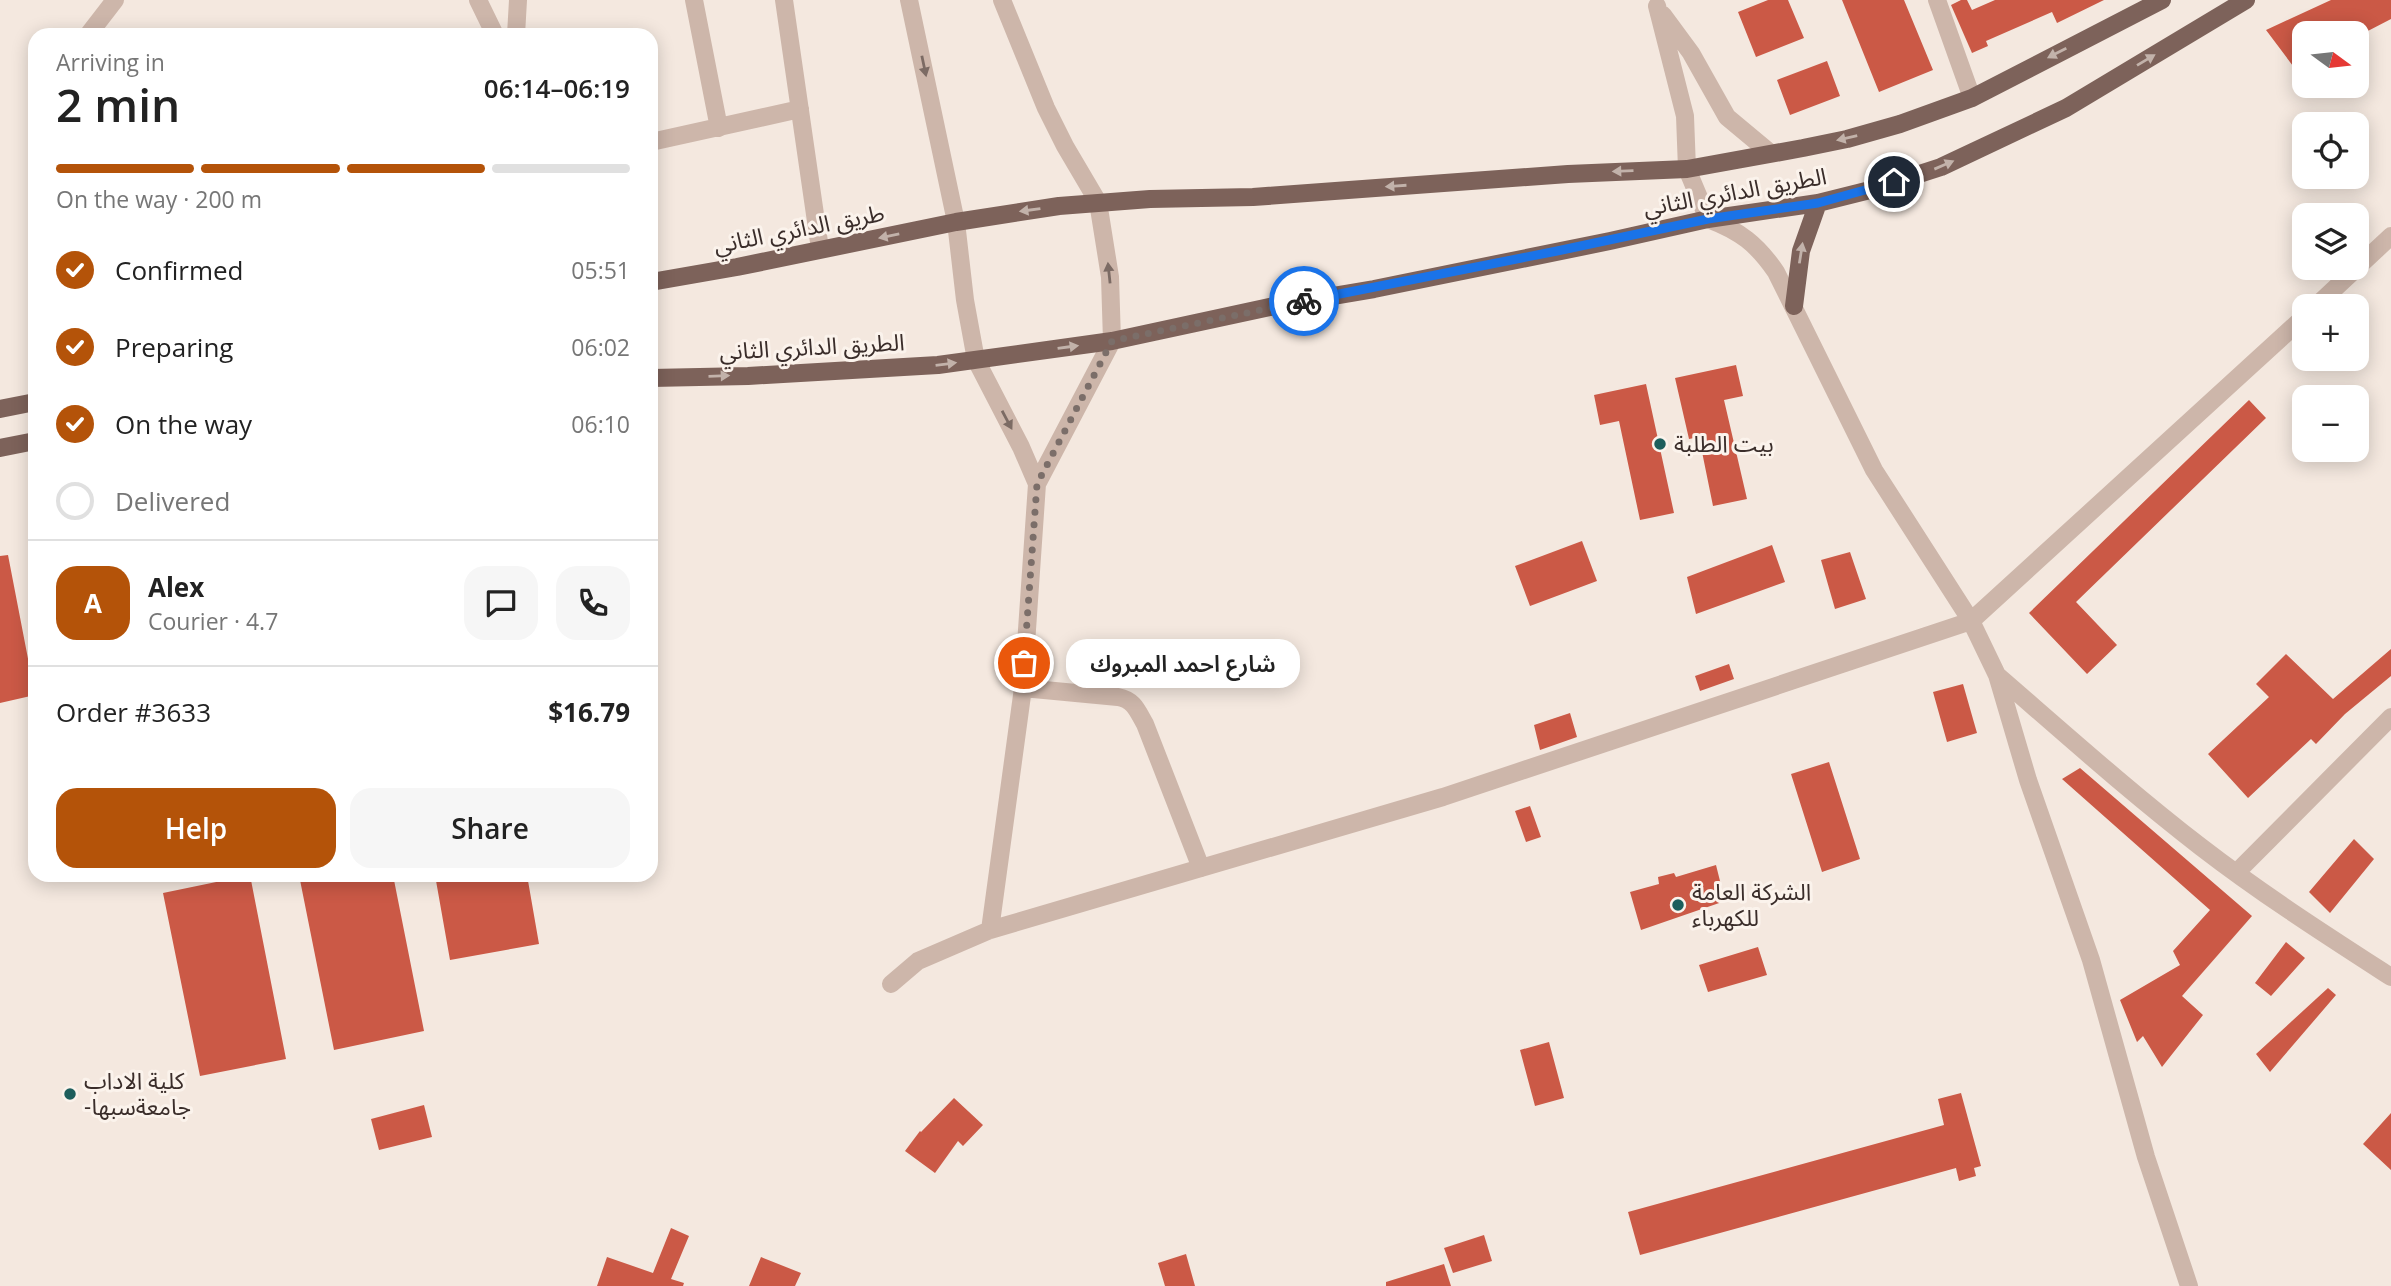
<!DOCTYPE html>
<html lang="en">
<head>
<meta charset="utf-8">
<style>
  :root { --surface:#fff; --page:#f6f6f6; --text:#222; --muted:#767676; --line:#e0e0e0; --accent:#b45309 }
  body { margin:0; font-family:"Open Sans","Noto Sans Arabic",sans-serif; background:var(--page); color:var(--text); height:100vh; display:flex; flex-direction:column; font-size:26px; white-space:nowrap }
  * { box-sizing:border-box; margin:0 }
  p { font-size:23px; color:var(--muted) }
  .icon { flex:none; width:38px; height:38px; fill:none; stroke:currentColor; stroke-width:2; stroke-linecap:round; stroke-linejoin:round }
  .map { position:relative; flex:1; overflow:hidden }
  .details { position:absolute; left:28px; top:28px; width:630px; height:854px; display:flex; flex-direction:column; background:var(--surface); border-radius:21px; box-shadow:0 4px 18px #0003 }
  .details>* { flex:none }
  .needle { width:46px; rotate:105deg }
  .buttons { position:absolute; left:2292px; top:21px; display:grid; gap:14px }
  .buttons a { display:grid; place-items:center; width:77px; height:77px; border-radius:14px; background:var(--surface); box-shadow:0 4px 18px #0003; font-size:35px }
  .pin { position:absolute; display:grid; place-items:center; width:60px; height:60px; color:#fff; margin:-30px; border:4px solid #fff; border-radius:50%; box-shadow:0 2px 7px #0007 }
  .courier { position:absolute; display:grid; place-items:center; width:70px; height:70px; margin:-35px; border:5px solid #1a73e8; border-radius:50%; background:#fff; color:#222; box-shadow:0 2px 9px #0007 }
  .bubble { position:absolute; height:49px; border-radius:21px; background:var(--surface); box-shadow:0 4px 18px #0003; font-size:23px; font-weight:600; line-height:49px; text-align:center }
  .overview em { font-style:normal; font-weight:600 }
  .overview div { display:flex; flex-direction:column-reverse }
  .overview { display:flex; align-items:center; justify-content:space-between; height:119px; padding:0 28px }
  h1 { font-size:46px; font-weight:600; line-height:52px }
  .bar { display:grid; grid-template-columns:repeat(4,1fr); gap:10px 7px; align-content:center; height:84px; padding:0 28px }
  .bar i { height:9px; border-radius:5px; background:var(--line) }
  .bar .current { background:var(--accent) }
  .bar p { grid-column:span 4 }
  .line { display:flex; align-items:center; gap:18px; padding:0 28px; border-top:2px solid var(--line) }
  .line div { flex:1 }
  .round { display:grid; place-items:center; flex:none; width:74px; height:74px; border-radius:21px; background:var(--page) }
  ol { padding:0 28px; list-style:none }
  li { display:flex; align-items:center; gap:21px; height:77px }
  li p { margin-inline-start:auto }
  li .icon { padding:7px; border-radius:50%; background:var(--accent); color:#fff; stroke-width:4 }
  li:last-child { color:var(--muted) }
  li i { width:38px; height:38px; border:4px solid var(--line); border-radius:50% }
  .action { display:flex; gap:14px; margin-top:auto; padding:14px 28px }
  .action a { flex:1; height:80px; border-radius:21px; background:var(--accent); color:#fff; font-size:28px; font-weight:600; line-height:80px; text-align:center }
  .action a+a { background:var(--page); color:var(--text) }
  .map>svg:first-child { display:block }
</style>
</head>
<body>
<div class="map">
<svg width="2391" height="1286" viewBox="0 0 2391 1286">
  <rect width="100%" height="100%" fill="#f4e8df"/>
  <path fill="#cb5946" d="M 1768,0 L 1788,0 L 1804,38 L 1756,57 L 1738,12 Z
    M 1842,0 L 1904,0 L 1933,70 L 1879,92 Z
    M 1961,0 L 1967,0 L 1972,10 L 1995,0 L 2104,0 L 2057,23 L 2052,12 L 1986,41 L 1988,46 L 1972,53 L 1951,5 Z
    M 2331,0 L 2391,0 L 2391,19 L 2364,33 L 2305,33 L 2305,82 L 2266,30 Z
    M 1827,61 L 1840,96 L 1790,115 L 1777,80 Z
    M 1736,365 L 1743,396 L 1724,400 L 1747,499 L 1713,506 L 1699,437 L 1689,439 L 1675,378 Z
    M 1646,384 L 1674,513 L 1640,520 L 1619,421 L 1600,425 L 1594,395 Z
    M 2249,400 L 2266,418 L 2076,602 L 2117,645 L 2087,674 L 2029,613 Z
    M 1582,541 L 1597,581 L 1530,606 L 1515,566 Z
    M 1772,545 L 1785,582 L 1696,614 L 1687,577 Z
    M 1850,552 L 1866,599 L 1835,609 L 1821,560 Z
    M 8,555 L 35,695 L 0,703 L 0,556 Z
    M 2391,649 L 2391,676 L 2345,714 L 2316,744 L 2311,739 L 2248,798 L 2208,754 L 2269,697 L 2256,684 L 2286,654 L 2333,699 Z
    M 1729,664 L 1734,679 L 1700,691 L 1695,676 Z
    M 1963,684 L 1977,733 L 1947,742 L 1933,692 Z
    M 1570,713 L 1577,737 L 1540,750 L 1534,725 Z
    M 1829,762 L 1860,859 L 1822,872 L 1791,774 Z
    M 2080,768 L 2252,916 L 2182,996 L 2203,1015 L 2162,1067 L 2143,1036 L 2137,1042 L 2120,1000 L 2180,965 L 2173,951 L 2210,910 L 2062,779 Z
    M 1530,806 L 1541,837 L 1526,842 L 1515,811 Z
    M 2354,839 L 2374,859 L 2330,913 L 2309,892 Z
    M 1716,865 L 1725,901 L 1641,930 L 1630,892 L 1659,884 L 1658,877 L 1674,873 L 1676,877 Z
    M 250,875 L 286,1059 L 200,1076 L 163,893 Z
    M 299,875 L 393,875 L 424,1031 L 334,1050 Z
    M 435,875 L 527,875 L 539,944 L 450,960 Z
    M 2286,942 L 2305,958 L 2271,996 L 2255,983 Z
    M 1758,947 L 1767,975 L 1708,992 L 1699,965 Z
    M 2328,988 L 2336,995 L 2270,1072 L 2256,1054 Z
    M 1549,1042 L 1564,1098 L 1535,1106 L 1520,1050 Z
    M 1961,1093 L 1981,1166 L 1974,1168 L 1976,1176 L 1959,1181 L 1956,1168 L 1640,1255 L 1628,1212 L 1944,1125 L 1938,1099 Z
    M 954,1098 L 983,1125 L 963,1146 L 958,1141 L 935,1173 L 905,1151 L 920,1131 L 921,1132 Z
    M 424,1105 L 432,1137 L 379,1150 L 371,1119 Z
    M 2391,1113 L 2391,1170 L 2363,1144 Z
    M 671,1228 L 689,1236 L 671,1279 L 684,1283 L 683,1286 L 597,1286 L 607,1257 L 653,1273 Z
    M 1484,1235 L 1492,1261 L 1453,1273 L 1444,1248 Z
    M 1186,1254 L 1195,1286 L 1165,1286 L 1158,1263 Z
    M 761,1257 L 801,1273 L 795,1286 L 749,1286 Z
    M 1444,1264 L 1451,1286 L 1386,1286 L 1386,1282 Z"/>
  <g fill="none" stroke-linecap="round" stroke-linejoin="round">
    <path stroke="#cdb6aa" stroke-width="18" d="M 478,0 L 495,35
      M 694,0 L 719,128
      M 784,0 L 820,249
      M 909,0 L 956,222 L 965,300 L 976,360 L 1021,447 L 1037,484
      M 1937,0 L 1972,98
      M 1657,6 L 1685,116 L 1687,169 L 1708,219 C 1740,231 1757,244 1776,272 L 1874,470 L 1971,621 L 1997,675 L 2028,780 L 2091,960 L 2146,1157 L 2189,1286
      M 1663,15 L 1691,53 L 1727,117 L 1769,152
      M 88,35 L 115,0
      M 516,35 L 518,0
      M 651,142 L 800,109
      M 2316,306 L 2391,236
      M 1997,675 C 2064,733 2131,793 2201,847 C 2262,894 2326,935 2391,977
      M 1023,688 L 1118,697 C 1134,700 1137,710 1145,724 L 1201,868
      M 2236,873 L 2391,717
      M 990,930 L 1023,688 L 1037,484 L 1112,341 L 1110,277 L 1098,202 L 1065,146 L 1046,108 L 1002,0
      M 891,984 L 918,961 L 990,930 L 1443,797 L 1971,621 L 2305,316"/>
    <path stroke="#7d625a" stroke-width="18" d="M 651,282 L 737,267 L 956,222 L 1059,206 L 1150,199 L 1253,197 L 1568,174 L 1687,169 L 1803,148 L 1847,139 L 1900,124 L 1972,98 L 2162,0
      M 1794,306 L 1801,251 L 1818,203
      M 651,378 L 748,376 L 938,365 L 1112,341 L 1279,305 L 1374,289 L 1610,241 L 1708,219 L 1818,203 L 1870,190 L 1941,167 L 2066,108 L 2246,0
      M 0,409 L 35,402
      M 0,448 L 35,441"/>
  </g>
  <defs><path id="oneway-solid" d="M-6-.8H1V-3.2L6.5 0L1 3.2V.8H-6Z" transform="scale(1.75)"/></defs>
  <g fill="#c2b2aa">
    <use href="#oneway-solid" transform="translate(2057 53) rotate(153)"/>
    <use href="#oneway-solid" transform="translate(2146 60) rotate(-31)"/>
    <use href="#oneway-solid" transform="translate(1847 138) rotate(167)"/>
    <use href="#oneway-solid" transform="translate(1944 165) rotate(-23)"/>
    <use href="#oneway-solid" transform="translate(1623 171) rotate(178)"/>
    <use href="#oneway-solid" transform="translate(1396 186) rotate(176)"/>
    <use href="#oneway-solid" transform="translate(1030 210) rotate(172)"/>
    <use href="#oneway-solid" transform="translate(889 236) rotate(168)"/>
    <use href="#oneway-solid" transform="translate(1801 253) rotate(-81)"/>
    <use href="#oneway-solid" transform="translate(1068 347) rotate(-8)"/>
    <use href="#oneway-solid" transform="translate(946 364) rotate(-7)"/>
    <use href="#oneway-solid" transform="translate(719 376) rotate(-2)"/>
  </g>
  <g fill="#7c6b64">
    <use href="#oneway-solid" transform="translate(924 66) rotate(78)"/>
    <use href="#oneway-solid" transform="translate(1109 273) rotate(-96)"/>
    <use href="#oneway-solid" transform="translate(1007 420) rotate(62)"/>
  </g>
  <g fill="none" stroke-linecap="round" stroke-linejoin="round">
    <path stroke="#7b6e69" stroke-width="7" stroke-dasharray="0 12.6" d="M 1024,663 L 1037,484 L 1112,341 L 1304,301"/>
    <path stroke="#1a73e8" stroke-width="9" d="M 1304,301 L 1557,251 L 1708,219 L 1818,203 L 1894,182"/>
  </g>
  <g fill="#1d5e5c" stroke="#fbf3ec" stroke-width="2.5">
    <circle cx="1660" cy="444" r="7"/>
    <circle cx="1678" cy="905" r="7"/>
    <circle cx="70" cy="1094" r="7"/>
  </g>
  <g text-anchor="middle" stroke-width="6" stroke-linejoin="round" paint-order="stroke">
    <g font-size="23" fill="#3a2d2a" stroke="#fbf3ec">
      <text transform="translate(1735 192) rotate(-10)" y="8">الطريق الدائري الثاني</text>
      <text transform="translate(799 229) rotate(-11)" y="8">طريق الدائري الثاني</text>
      <text transform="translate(812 347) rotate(-3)" y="8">الطريق الدائري الثاني</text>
    </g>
    <g font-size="23" fill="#3a2d2a" stroke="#fbf3ec" text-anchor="start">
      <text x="1674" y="452">بيت الطلبة</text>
      <text x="1692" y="900">الشركة العامة<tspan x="1692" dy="26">للكهرباء</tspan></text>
      <text x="84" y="1089">كلية الاداب<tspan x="84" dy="26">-جامعةسبها</tspan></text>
    </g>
  </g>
</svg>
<div class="buttons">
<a><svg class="needle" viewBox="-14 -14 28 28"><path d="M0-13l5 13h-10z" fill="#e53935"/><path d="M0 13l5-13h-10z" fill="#767676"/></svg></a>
<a><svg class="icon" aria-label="locate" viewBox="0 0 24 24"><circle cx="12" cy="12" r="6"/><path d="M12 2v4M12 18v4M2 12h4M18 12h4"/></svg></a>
<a><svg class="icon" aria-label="layers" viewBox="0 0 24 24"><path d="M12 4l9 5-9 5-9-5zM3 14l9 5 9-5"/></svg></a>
<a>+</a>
<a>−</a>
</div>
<div class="pin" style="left:1024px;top:663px;background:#ea580c"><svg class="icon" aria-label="bag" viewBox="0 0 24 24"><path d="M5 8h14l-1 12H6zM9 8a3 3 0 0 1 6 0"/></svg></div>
<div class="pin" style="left:1894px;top:182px;background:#1f2937"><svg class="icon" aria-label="home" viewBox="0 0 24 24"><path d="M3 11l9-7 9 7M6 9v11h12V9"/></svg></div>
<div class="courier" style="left:1304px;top:301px"><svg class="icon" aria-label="bike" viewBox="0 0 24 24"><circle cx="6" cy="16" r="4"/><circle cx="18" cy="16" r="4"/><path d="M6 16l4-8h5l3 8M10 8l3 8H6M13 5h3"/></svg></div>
<div class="bubble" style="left:1066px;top:639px;width:234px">شارع احمد المبروك</div>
<section class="details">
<div class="overview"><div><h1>2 min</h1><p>Arriving in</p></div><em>06:14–06:19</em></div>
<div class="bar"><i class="current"></i><i class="current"></i><i class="current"></i><i></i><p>On the way · 200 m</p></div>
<ol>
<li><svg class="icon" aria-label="check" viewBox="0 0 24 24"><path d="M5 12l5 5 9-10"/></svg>Confirmed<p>05:51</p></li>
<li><svg class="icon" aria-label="check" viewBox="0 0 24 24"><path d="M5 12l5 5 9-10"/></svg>Preparing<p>06:02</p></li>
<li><svg class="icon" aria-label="check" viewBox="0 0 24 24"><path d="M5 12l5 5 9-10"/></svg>On the way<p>06:10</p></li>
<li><i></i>Delivered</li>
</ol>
<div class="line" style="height:126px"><b class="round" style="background:var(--accent);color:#fff">A</b><div><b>Alex</b><p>Courier · 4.7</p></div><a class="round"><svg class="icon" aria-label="chat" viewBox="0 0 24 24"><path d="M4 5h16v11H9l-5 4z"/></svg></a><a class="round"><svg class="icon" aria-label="phone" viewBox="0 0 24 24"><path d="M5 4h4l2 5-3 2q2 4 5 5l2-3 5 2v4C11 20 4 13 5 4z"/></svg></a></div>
<div class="line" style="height:91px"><div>Order #3633</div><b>$16.79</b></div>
<div class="action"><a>Help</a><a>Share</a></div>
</section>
</div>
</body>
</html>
